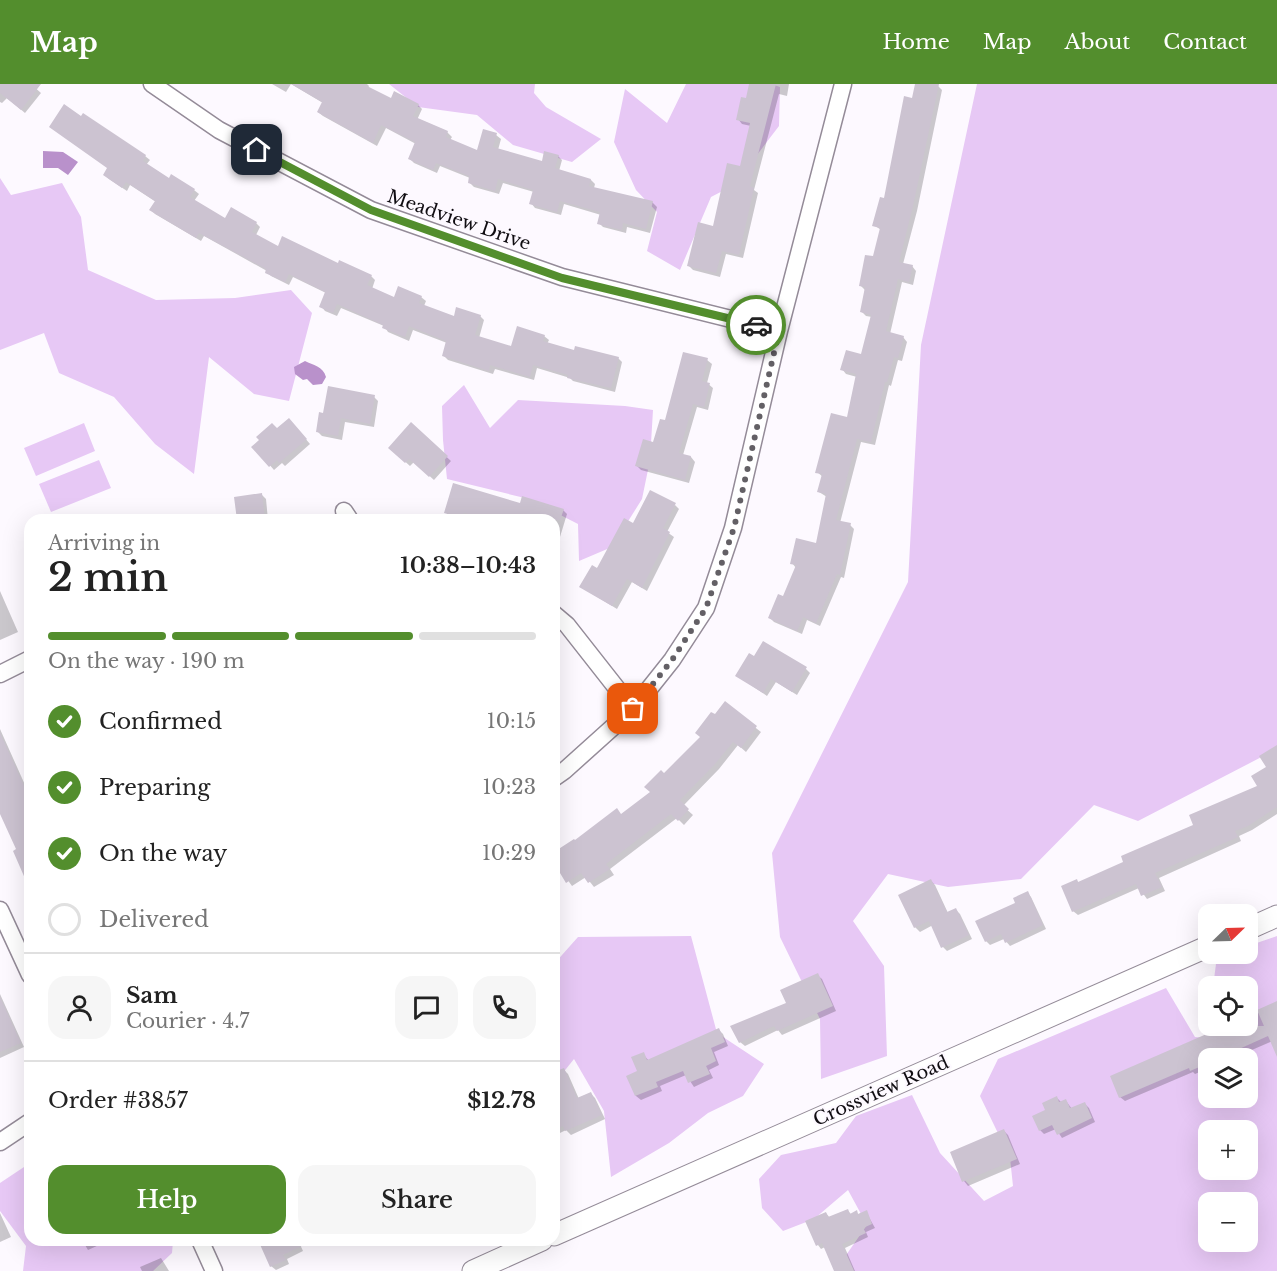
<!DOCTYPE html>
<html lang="en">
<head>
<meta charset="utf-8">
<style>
  :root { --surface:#fff; --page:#f6f6f6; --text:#222; --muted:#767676; --line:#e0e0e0; --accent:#538e2d }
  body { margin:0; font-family:"Libre Baskerville",serif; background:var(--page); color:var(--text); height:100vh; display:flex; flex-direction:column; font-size:22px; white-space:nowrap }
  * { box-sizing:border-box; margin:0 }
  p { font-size:20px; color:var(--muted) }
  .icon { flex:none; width:33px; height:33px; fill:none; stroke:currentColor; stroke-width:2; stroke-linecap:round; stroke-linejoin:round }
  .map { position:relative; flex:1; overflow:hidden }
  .details { position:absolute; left:24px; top:430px; width:536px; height:732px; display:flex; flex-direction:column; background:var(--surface); border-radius:18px; box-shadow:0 6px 24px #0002 }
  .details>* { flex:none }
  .needle { width:39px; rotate:67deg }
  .fabs { position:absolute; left:1198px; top:820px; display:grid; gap:12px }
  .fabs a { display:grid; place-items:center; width:60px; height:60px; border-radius:12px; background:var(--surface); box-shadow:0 6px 24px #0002; font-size:30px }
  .pin { position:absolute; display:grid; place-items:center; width:51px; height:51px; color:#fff; margin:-26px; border-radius:12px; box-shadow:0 3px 9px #0006 }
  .courier { position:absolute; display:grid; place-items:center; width:60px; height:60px; margin:-30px; border:4px solid #538e2d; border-radius:50%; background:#fff; color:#222; box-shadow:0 2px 8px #0007 }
  .head em { font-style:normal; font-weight:600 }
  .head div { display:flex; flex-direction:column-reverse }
  .head { display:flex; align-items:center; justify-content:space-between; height:102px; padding:0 24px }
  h1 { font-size:39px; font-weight:600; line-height:45px }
  .bar { display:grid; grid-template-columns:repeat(4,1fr); gap:9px 6px; align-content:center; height:72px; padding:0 24px }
  .bar i { height:8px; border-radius:4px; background:var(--line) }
  .bar .current { background:var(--accent) }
  .bar p { grid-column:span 4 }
  .line { display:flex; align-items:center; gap:15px; padding:0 24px; border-top:2px solid var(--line) }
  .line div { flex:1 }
  .round { display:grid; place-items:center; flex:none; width:63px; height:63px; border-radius:18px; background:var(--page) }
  ol { padding:0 24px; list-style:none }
  li { display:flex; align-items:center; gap:18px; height:66px }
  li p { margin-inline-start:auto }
  li .icon { padding:6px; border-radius:50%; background:var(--accent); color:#fff; stroke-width:4 }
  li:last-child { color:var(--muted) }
  li i { width:33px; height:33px; border:3px solid var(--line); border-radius:50% }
  .action { display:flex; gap:12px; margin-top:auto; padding:12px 24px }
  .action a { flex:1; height:69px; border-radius:18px; background:var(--accent); color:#fff; font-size:24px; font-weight:600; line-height:69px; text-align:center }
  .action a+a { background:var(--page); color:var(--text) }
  header { display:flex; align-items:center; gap:36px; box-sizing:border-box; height:84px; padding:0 30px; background:var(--accent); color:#fff }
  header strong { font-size:28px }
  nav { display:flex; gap:33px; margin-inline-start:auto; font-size:21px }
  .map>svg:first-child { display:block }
</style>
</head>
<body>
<header>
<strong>Map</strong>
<nav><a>Home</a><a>Map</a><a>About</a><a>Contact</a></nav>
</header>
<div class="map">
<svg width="1277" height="1187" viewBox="0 0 1277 1187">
  <rect width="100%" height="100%" fill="#fdf9ff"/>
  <path fill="#e7c8f5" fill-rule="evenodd" d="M 389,0 L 535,0 L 534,9 L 546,23 L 601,55 L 572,78 L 513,61 L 477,31 L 418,23 Z
    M 686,0 L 771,0 L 780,3 L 779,42 L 734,101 L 711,113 L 680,186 L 647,167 L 657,128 L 636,106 L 614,58 L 625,5 L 667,39 Z
    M 977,0 L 1277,0 L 1277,665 L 1138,737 L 1094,721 L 1021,795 L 948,803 L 888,790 L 853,837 L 884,882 L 887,972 L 821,995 L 820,935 L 780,853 L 772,769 L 908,498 L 921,261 Z
    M 0,94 L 11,111 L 62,99 L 81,133 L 88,186 L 156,216 L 235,214 L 291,206 L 312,229 L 289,317 L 254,310 L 209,273 L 194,390 L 155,360 L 114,313 L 59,289 L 44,249 L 0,266 Z
    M 464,301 L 490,344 L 518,316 L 625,322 L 653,326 L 650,376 L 642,415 L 612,463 L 579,477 L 578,440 L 529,415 L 447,395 L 443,356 L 442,322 Z
    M 84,339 L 95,367 L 36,392 L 24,364 Z
    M 99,376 L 111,404 L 51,428 L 39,400 Z
    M 691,852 L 717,949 L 764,980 L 743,1012 L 708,1029 L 669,1059 L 611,1093 L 604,1027 L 574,975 L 554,1000 L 554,880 L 578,853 Z
    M 1277,852 L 1277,1187 L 835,1187 L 867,1141 L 848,1106 L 814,1135 L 783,1147 L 762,1124 L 759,1095 L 781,1071 L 836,1059 L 856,1032 L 912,1011 L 940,1069 L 984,1117 L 1013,1102 L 1010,1074 L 980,1012 L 998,975 L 1166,904 L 1195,953 L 1206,954 L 1209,934 L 1209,942 L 1248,942 L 1248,903 L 1213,903 L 1217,872 L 1224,870 L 1248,870 L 1248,862 ZM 1209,975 L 1248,975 L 1248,1014 L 1209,1014 ZM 1209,1047 L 1248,1047 L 1248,1086 L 1209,1086 ZM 1209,1119 L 1248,1119 L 1248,1158 L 1209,1158 Z
    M 30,1079 L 30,1156 L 82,1157 L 82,1162 L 94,1157 L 173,1157 L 172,1169 L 153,1187 L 23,1187 L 26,1162 L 0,1127 L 0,1099 Z"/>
  <path fill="#b991cb" d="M 43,67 L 63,68 L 78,78 L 68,91 L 58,84 L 43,84 Z
    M 305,277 C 313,281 323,282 326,293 L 322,300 L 313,301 L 307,295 L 303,296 L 295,290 L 294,283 Z"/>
  <path fill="#0003" d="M 0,0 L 31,0 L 41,9 L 25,29 L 7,14 L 2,19 L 0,18 Z
    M 272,0 L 367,0 L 369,2 L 368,4 L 392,16 L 418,21 L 422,25 L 417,36 L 447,48 L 452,53 L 450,56 L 478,68 L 496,51 L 501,55 L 498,66 L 543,79 L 558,72 L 562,76 L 559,87 L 591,96 L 595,100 L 594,104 L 652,118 L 657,123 L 650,149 L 627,143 L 626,149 L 603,143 L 599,139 L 601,131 L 564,120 L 561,131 L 535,124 L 531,119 L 534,108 L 503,99 L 499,110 L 474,103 L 469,98 L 470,94 L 440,82 L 437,89 L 414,79 L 410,75 L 416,60 L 386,44 L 377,62 L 323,32 L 318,28 L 323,19 L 291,0 L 286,8 Z
    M 750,0 L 789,0 L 787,12 L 779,10 L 754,106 L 758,109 L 743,174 L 726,170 L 720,193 L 693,186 L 689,182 L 714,144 L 741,84 L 751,42 L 742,40 L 738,35 L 747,16 Z
    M 917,0 L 931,0 L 938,2 L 942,6 L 917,127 L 903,180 L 912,182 L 916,187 L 913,201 L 902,198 L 890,250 L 903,253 L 907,258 L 902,277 L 898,276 L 891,302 L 889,301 L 875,361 L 861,358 L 840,439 L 850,441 L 854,445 L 844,494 L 841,493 L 820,542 L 807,536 L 802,550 L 774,538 L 770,534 L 784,514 L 796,484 L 792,479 L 817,461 L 827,413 L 819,408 L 823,393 L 817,388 L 848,334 L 857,293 L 846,290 L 842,285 L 862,272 L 872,233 L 866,232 L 862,228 L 865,206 L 860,201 L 874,174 L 881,146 L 874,141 L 885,116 Z
    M 84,31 L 145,72 L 150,76 L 146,81 L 169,96 L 171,92 L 194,106 L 199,110 L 194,117 L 226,136 L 256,139 L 260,143 L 256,151 L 278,164 L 371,192 L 375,196 L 372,205 L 395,215 L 421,213 L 426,217 L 424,222 L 455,234 L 480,232 L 484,236 L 479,254 L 512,264 L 544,252 L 549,256 L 547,260 L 575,268 L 618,274 L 622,278 L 615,308 L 573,297 L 570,294 L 537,284 L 534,296 L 495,285 L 493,290 L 448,276 L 444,272 L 447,259 L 413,246 L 409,257 L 388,248 L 384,242 L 341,224 L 337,232 L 325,227 L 321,222 L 326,209 L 293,193 L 289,201 L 271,192 L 267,188 L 267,187 L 204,152 L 201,157 L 155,130 L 151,126 L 156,118 L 130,101 L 127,107 L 109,95 L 105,91 L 109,85 L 81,34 Z
    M 707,276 L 712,280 L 707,299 L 713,304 L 708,326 L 697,323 L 683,371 L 691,373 L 695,378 L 689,399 L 641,386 L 637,382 L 654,360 L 666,338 Z
    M 374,313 L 378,317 L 374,343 L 345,338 L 342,356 L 322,352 L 317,347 Z
    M 293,340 L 310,360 L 285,382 L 282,379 L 274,386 L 254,363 L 276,345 Z
    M 411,340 L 451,377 L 434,396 L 414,378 L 410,382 L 390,364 Z
    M 262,411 L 266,415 L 268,436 L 239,436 L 236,414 Z
    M 675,421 L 679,425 L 667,448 L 674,453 L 647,507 L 632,498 L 617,525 L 581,503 L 634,441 Z
    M 563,426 L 567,430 L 560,453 L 554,451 L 554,436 L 483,436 L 468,433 L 467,436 L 463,436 L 450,433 L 446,428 Z
    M 0,507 L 18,548 L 0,556 Z
    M 754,574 L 806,585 L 810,589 L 797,611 L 776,598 L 767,612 L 739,593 Z
    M 554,599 L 560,608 L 554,613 Z
    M 725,620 L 761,648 L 746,668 L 738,661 L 719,685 L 683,722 L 693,731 L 684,741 L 677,734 L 610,785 L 614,791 L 594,803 L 586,793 L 572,802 L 554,777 L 554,770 L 574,757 L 622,732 L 652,709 L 664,691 L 701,654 Z
    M 0,645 L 30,712 L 30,801 L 18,766 L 0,726 Z
    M 1277,664 L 1277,730 L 1252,746 L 1239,752 L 1241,757 L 1159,794 L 1165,807 L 1147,815 L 1139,804 L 1078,831 L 1073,827 L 1077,797 L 1079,799 L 1125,778 L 1195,741 L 1259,702 Z
    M 931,797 L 935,801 L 948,829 L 956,826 L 960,830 L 972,855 L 947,867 L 943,863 L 933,841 L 920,848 L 915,843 Z
    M 1027,809 L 1031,813 L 1046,845 L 1010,862 L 1004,855 L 990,861 L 986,857 Z
    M 817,891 L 822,895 L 836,927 L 782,951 L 778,946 L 745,962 L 740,958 L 788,920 Z
    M 0,910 L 24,963 L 0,974 Z
    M 1277,919 L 1277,955 L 1231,975 L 1209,975 L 1209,984 L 1195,990 L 1193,988 L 1125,1017 L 1120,1013 L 1229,942 L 1248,942 L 1248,934 Z
    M 719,946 L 723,950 L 728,962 L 714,968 L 719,981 L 709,986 L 713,994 L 694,1003 L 686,991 L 660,1002 L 662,1007 L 641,1016 L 636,1012 L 628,992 L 639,988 L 643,970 L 649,977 Z
    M 564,986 L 568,990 L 579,1015 L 591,1010 L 595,1014 L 605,1035 L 571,1051 L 566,1046 L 554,1052 L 554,1013 L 559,1010 L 554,998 L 554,990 Z
    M 1057,1014 L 1061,1018 L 1066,1017 L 1072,1025 L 1084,1019 L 1089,1024 L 1095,1038 L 1062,1054 L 1056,1045 L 1044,1050 L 1040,1046 L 1047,1026 Z
    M 1004,1047 L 1008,1051 L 1020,1080 L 968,1102 L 964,1097 L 952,1069 Z
    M 847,1126 L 851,1130 L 856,1128 L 859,1131 L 866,1128 L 875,1144 L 866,1148 L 868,1153 L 845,1164 L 855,1187 L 836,1187 L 825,1163 L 821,1165 L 818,1161 L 826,1129 L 830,1134 Z
    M 0,1129 L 11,1153 L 0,1158 Z
    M 82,1156 L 110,1156 L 88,1166 Z
    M 298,1156 L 303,1167 L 287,1175 L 289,1180 L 276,1186 L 271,1182 Z
    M 161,1174 L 169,1187 L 142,1187 L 140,1183 Z"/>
  <path fill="#ccc3d1" d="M 0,0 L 41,0 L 21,26 L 0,9 Z
    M 291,0 L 363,0 L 391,14 L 394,7 L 419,20 L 413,32 L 448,47 L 446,53 L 477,66 L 483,45 L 497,49 L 493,63 L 542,77 L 544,67 L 559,71 L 555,84 L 591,95 L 589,102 L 653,117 L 646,145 L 623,139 L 622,146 L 597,140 L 600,128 L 560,117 L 557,128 L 529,120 L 533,106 L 498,95 L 495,107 L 468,99 L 469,92 L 436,79 L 433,86 L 408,75 L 415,58 L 381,41 L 373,59 L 317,28 L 322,18 Z
    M 749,0 L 776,0 L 750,102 L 754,104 L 739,171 L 722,167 L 716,189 L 687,182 L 698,138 L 713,142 L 727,79 L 740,82 L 750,39 L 736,36 L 741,13 L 746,14 Z
    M 915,0 L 939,0 L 913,122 L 899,178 L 913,181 L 909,198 L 898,195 L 886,247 L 904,252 L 898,274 L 894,273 L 887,298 L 885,298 L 871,358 L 857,355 L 836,436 L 851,439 L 840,491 L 837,490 L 816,539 L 803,533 L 797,547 L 768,534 L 778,510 L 783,512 L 796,481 L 790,480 L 796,454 L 816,459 L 826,410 L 817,408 L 822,390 L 815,389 L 831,329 L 847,333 L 856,290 L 840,286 L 846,266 L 861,270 L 871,231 L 860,228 L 865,203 L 859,202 L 865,171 L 873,172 L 880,144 L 872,142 L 880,113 L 884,114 L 904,12 L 912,14 Z
    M 64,20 L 81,32 L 83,29 L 146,71 L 143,77 L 169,94 L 171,90 L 195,105 L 190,113 L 225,134 L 231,123 L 257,138 L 252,148 L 278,162 L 282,152 L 338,179 L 339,176 L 372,191 L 367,201 L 394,213 L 398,202 L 422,212 L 419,219 L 454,232 L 456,223 L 481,231 L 475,251 L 511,262 L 517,242 L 545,251 L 543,257 L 574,266 L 575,262 L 619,273 L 611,304 L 567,294 L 568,291 L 533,281 L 530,293 L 490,281 L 489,287 L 442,272 L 446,257 L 409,242 L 405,253 L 382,244 L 383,241 L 337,220 L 333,229 L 319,223 L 325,208 L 289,190 L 285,198 L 265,189 L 266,185 L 199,149 L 196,154 L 149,126 L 155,117 L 126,98 L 122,104 L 103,91 L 107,84 L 49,43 Z
    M 683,268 L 708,274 L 702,297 L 710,299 L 704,323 L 693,320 L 679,369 L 691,372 L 685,396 L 635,382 L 643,355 L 653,358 L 660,335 L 665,336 Z
    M 328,302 L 375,311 L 370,340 L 341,334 L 338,352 L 316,348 L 319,328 L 323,329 Z
    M 289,334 L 307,355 L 279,379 L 277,376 L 269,383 L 251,363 L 259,356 L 256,353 L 272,339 L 277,344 Z
    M 411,338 L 448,372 L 429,393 L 409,375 L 405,379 L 388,364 Z
    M 453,399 L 520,419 L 522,412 L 564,425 L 560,436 L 488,436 L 464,429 L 462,434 L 444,429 Z
    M 650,406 L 676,419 L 663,444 L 670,448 L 642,504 L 627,495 L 612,522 L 579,503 L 592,481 L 597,484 L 624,434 L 633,439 Z
    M 262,409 L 265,436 L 237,436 L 234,413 Z
    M 763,557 L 807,583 L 792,608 L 771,595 L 763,609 L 735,592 L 749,569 L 754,572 Z
    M 725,617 L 757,642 L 741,664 L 733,658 L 715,680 L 680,716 L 689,725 L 678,737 L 671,730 L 606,780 L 610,785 L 588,799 L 581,789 L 566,799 L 554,779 L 554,768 L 574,755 L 575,756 L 617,724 L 621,730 L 650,708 L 644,703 L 661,686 L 664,689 L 700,653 L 695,649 L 711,628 L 715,630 Z
    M 0,649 L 30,715 L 30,806 L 13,767 L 16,765 L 0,730 Z
    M 1277,661 L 1277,723 L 1248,742 L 1235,747 L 1238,753 L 1155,789 L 1162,803 L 1141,812 L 1136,800 L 1072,828 L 1061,802 L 1077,795 L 1078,798 L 1123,778 L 1121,772 L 1193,741 L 1189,731 L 1257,702 L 1251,692 L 1266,683 L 1259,672 Z
    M 931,795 L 947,828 L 956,824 L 969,851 L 941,864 L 929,837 L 914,844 L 898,811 Z
    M 1028,807 L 1043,841 L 1005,859 L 1001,850 L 985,858 L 975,837 L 1015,819 L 1013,814 Z
    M 818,889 L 833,922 L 777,947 L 774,942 L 739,959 L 730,942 L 786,919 L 780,906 Z
    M 0,913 L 21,959 L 0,968 Z
    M 1277,917 L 1277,973 L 1268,952 L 1217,975 L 1209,975 L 1209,979 L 1190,987 L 1189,984 L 1119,1014 L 1110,992 L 1225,942 L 1264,942 L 1257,926 Z
    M 719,944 L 725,958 L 711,964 L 716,977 L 706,982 L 710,990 L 688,999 L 683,987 L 656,998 L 658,1003 L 635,1012 L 626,992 L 637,987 L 631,973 L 644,968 L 647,976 Z
    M 564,984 L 577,1014 L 591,1008 L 602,1031 L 565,1047 L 563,1042 L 554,1046 L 554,988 Z
    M 1057,1012 L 1059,1018 L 1066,1015 L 1070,1024 L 1085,1018 L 1092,1034 L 1057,1051 L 1052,1041 L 1039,1047 L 1032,1032 L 1045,1026 L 1042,1019 Z
    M 1004,1045 L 1017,1075 L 962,1098 L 950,1068 Z
    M 848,1125 L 850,1130 L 857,1126 L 858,1130 L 867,1126 L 872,1140 L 863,1144 L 866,1149 L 842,1160 L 854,1187 L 834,1187 L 822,1159 L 816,1162 L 805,1137 L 826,1128 L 828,1133 Z
    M 258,1156 L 314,1156 L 283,1171 L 286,1176 L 270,1183 Z"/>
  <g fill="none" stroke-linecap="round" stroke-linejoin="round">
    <g stroke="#948b98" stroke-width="19">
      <path id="minor" d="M 152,0 L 219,46 L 371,126 L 562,193 L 779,247
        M 344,427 L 350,436
        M 554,530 L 567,541 L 633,625
        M 0,590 L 30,575
        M 554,694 L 564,687 L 633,625 L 672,576 L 706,524 L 733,444 L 779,247 L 843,0
        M 0,826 L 30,891
        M 0,1058 L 30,1038
        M 200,1156 L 214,1187"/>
    </g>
    <g stroke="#948b98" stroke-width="23">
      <path id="tertiary" d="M 1248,845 L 1277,832
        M 554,1151 L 1209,862
        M 473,1187 L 542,1156"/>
    </g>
    <use href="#minor" stroke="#fff" stroke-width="16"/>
    <use href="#tertiary" stroke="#fff" stroke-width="21"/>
  </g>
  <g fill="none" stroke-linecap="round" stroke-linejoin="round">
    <path stroke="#636065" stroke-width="6" stroke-dasharray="0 10.8" d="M 633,625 L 672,576 L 706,524 L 734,444 L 779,247 L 756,241"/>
    <path stroke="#538e2d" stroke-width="8" d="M 257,66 L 371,126 L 562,194 L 756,241"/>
  </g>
  <g text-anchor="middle" stroke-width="4.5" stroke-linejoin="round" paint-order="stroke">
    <g font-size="18" fill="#100d12" stroke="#fdf9ff">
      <text transform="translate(459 136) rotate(19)" y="6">Meadview Drive</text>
      <text transform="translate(881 1007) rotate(-24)" y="6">Crossview Road</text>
    </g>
  </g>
</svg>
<div class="fabs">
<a><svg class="needle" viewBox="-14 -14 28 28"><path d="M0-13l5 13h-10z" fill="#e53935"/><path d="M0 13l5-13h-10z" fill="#767676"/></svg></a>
<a><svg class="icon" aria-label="locate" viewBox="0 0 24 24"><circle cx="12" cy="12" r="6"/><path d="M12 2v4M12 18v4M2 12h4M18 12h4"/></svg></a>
<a><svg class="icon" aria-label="layers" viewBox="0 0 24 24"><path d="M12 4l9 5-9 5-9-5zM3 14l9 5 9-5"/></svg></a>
<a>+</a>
<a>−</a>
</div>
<div class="pin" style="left:633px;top:625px;background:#ea580c"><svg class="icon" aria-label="bag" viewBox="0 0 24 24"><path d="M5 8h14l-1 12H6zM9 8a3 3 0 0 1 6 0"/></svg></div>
<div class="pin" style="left:257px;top:66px;background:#1f2937"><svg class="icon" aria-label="home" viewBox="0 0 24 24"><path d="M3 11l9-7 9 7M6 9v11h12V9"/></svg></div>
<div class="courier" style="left:756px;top:241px"><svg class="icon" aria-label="car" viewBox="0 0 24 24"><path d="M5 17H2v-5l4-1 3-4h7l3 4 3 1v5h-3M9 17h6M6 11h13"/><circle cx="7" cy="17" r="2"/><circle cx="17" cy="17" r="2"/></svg></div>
<section class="details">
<div class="head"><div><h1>2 min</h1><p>Arriving in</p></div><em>10:38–10:43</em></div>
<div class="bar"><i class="current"></i><i class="current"></i><i class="current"></i><i></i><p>On the way · 190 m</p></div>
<ol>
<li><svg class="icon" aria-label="check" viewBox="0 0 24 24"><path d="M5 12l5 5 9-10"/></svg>Confirmed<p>10:15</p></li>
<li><svg class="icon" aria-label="check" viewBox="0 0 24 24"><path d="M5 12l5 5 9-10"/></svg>Preparing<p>10:23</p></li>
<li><svg class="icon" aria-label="check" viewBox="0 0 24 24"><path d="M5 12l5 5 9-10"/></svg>On the way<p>10:29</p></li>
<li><i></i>Delivered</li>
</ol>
<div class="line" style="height:108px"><a class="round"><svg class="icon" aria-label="person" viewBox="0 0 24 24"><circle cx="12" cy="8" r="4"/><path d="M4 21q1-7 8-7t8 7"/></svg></a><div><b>Sam</b><p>Courier · 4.7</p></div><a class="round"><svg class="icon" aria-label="chat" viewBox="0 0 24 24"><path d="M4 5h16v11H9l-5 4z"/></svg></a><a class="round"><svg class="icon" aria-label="phone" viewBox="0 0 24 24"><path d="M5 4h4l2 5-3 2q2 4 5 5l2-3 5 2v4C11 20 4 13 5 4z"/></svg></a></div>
<div class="line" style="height:78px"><div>Order #3857</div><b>$12.78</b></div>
<div class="action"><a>Help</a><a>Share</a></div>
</section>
</div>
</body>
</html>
